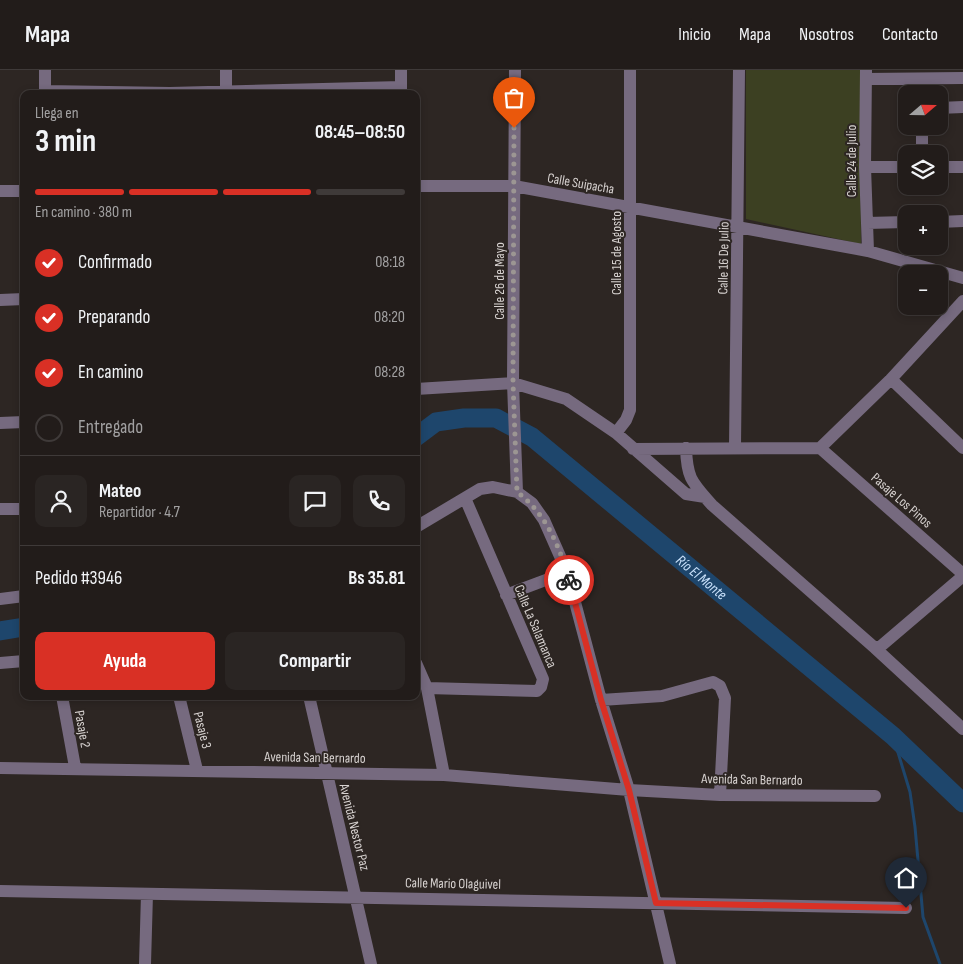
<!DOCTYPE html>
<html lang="es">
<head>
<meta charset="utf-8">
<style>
  :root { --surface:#221c1a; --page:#2a2523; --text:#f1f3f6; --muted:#a2a1a2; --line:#3f3a39; --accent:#d93025 }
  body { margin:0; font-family:"Sofia Sans Condensed",sans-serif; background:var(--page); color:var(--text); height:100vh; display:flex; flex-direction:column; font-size:19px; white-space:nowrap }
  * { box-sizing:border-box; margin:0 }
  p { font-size:16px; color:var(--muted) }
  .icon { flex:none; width:28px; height:28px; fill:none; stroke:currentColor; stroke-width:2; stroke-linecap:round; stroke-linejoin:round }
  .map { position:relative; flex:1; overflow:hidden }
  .side { position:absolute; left:20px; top:20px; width:400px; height:610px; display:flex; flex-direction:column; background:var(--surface); border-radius:10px; box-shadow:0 2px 8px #0003,0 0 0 1px var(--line) }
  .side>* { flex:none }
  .needle { width:32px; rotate:70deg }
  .fabs { position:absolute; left:898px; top:15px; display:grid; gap:10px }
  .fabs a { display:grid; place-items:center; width:50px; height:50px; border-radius:10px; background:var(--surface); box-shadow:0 2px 8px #0003,0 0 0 1px var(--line); font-size:25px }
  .pin { position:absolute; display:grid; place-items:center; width:42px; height:42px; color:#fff; margin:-51px -21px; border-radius:50% 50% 50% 0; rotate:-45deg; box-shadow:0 0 5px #0007 }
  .pin .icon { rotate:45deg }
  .courier { position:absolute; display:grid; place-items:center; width:50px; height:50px; margin:-25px; border:4px solid #d93025; border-radius:50%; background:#fff; color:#222; box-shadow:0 1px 6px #0007 }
  .head em { font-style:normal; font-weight:700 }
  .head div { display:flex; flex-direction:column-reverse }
  .head { display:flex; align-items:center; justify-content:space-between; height:85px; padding:0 15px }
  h1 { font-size:32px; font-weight:700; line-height:38px }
  .bar { display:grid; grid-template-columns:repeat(4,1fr); gap:8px 5px; align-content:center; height:60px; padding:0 15px }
  .bar i { height:6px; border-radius:4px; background:var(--line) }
  .bar .current { background:var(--accent) }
  .bar p { grid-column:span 4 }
  .line { display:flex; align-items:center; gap:12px; padding:0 15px; border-top:1px solid var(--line) }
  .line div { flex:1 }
  .round { display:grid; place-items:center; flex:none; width:52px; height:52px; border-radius:10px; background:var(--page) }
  ol { padding:0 15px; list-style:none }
  li { display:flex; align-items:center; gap:15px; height:55px }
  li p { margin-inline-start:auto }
  li .icon { padding:5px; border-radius:50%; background:var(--accent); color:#fff; stroke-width:4 }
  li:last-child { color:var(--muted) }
  li i { width:28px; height:28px; border:2px solid var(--line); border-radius:50% }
  .cta { display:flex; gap:10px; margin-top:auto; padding:10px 15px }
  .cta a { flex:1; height:58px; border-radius:10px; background:var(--accent); color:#fff; font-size:20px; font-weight:700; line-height:58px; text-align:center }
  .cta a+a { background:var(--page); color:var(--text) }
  header { display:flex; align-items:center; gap:30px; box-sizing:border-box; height:70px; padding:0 25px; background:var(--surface); border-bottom:1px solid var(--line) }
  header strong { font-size:24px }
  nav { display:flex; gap:28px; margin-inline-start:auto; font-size:18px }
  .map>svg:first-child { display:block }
</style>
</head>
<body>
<header>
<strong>Mapa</strong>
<nav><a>Inicio</a><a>Mapa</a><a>Nosotros</a><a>Contacto</a></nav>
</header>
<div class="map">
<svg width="963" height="894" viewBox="0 0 963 894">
  <rect width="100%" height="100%" fill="#2d2623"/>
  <path fill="#3c4022" d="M 746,0 L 860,0 L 861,174 L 746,149 Z"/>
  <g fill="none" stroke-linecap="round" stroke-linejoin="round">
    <path stroke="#1e466c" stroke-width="3" d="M 893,666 L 910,722 L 915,757 L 923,847 L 940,894"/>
    <g stroke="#1e466c" stroke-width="19">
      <path id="s1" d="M 416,367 L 436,352 L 464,348 L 496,348 L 532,367 L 893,666 L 963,733"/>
      <path d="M 0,561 L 24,557"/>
    </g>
    <path stroke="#766a7f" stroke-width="12" d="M 226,0 L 226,21
      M 515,0 L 513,313 L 517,422
      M 866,0 L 865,97 L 868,181
      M 866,9 L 963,8
      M 920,10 L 921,24
      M 45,21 L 170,23 L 401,17
      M 45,24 L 45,0
      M 401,24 L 401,0
      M 939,38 L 963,37
      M 922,56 L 922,84
      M 865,97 L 906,97
      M 939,97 L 963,97
      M 416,116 L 514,116 L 868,181 L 963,208
      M 0,121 L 24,121
      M 939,152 L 963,151
      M 867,153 L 906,152
      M 0,230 L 24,229
      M 891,309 L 963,378
      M 416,319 L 513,313 L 566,329 L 616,363 L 686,424 L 705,427
      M 0,353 L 24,352
      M 616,363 L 626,350 L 630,340 L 630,0
      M 735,377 L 739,0
      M 686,378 C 687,409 692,412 712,435 L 875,578 L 881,576 L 963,506
      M 820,378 L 963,504
      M 633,379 L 820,378 L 891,309 L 963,231
      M 0,439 L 24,439
      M 416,457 L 480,419 L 493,417 L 517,422 L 532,433 L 544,450 L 567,502 L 601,630 L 629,720 L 670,894
      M 506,525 L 567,502
      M 0,529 L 24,526
      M 875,578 L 963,659
      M 0,593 L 24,591
      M 416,593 L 427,618 L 444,705
      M 427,618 L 537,621 L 541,617 L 543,609 L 465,428
      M 62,626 L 75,697
      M 179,626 L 197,700
      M 309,626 L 371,894
      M 601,630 L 662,626 L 713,612 L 720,616 L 725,628 L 720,725
      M 0,698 L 444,705 L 629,720 L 720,725 L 875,726
      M 0,821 L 906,838
      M 145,894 L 147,824"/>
  </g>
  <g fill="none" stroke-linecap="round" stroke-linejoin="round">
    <path stroke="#9c9693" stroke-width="5" stroke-dasharray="0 9" d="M 514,58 L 513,312 L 517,422 C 545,442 560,477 569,510"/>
    <path stroke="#d93025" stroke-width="6" d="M 569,510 L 601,630 L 629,720 L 656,833 L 906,838"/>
  </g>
  <g text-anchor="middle" stroke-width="4" stroke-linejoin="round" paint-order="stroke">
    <g font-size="14" fill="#d7d2d0" stroke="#2d2623">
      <text transform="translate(851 91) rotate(-90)" y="5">Calle 24 de Julio</text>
      <text transform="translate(581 113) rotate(10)" y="5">Calle Suipacha</text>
      <text transform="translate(616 183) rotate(-90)" y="5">Calle 15 de Agosto</text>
      <text transform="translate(723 188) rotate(-89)" y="5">Calle 16 De Julio</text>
      <text transform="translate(499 211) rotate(-90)" y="5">Calle 26 de Mayo</text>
      <text transform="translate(902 430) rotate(41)" y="5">Pasaje Los Pinos</text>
      <text transform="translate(536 556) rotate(67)" y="5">Calle La Salamanca</text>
      <text transform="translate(83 659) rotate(80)" y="5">Pasaje 2</text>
      <text transform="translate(203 660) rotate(76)" y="5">Pasaje 3</text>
      <text transform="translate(315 687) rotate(1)" y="5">Avenida San Bernardo</text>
      <text transform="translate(752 709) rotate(1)" y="5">Avenida San Bernardo</text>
      <text transform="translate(355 757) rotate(76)" y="5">Avenida Nestor Paz</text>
      <text transform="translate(453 813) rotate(1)" y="5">Calle Mario Olaguivel</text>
    </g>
    <g font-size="15" font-style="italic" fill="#c9e1fb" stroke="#2d2623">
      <text dy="5" stroke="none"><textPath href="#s1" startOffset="346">Río El Monte</textPath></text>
    </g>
  </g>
</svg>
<div class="fabs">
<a><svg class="needle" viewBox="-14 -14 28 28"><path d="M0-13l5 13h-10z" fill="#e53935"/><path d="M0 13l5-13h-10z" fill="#a2a1a2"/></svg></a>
<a><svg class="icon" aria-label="layers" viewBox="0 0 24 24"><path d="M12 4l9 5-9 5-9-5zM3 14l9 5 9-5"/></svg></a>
<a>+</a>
<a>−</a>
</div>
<div class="pin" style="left:514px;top:58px;background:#ea580c"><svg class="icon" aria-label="bag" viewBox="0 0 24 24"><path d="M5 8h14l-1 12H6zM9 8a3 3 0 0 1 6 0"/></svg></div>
<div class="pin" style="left:906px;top:838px;background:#1f2937"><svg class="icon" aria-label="home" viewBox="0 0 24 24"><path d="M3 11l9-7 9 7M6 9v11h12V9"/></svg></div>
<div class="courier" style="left:569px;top:510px"><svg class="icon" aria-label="bike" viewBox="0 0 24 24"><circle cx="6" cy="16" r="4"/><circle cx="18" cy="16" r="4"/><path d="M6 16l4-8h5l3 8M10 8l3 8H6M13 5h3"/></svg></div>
<section class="side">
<div class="head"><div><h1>3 min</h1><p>Llega en</p></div><em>08:45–08:50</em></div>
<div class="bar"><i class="current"></i><i class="current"></i><i class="current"></i><i></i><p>En camino · 380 m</p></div>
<ol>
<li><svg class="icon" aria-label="check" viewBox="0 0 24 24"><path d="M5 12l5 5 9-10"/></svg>Confirmado<p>08:18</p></li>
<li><svg class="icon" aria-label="check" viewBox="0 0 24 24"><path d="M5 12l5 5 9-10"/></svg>Preparando<p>08:20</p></li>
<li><svg class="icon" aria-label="check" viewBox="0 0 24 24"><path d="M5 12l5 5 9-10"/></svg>En camino<p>08:28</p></li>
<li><i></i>Entregado</li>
</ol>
<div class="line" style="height:90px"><a class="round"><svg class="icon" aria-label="person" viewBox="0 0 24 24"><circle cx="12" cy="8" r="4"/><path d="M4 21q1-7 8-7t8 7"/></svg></a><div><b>Mateo</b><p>Repartidor · 4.7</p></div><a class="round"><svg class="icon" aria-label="chat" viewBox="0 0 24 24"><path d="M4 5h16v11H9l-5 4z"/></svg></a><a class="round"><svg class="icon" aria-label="phone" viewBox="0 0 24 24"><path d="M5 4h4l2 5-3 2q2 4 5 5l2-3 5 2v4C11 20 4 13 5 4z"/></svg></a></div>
<div class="line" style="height:65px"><div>Pedido #3946</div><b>Bs 35.81</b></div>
<div class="cta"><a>Ayuda</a><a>Compartir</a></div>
</section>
</div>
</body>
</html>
